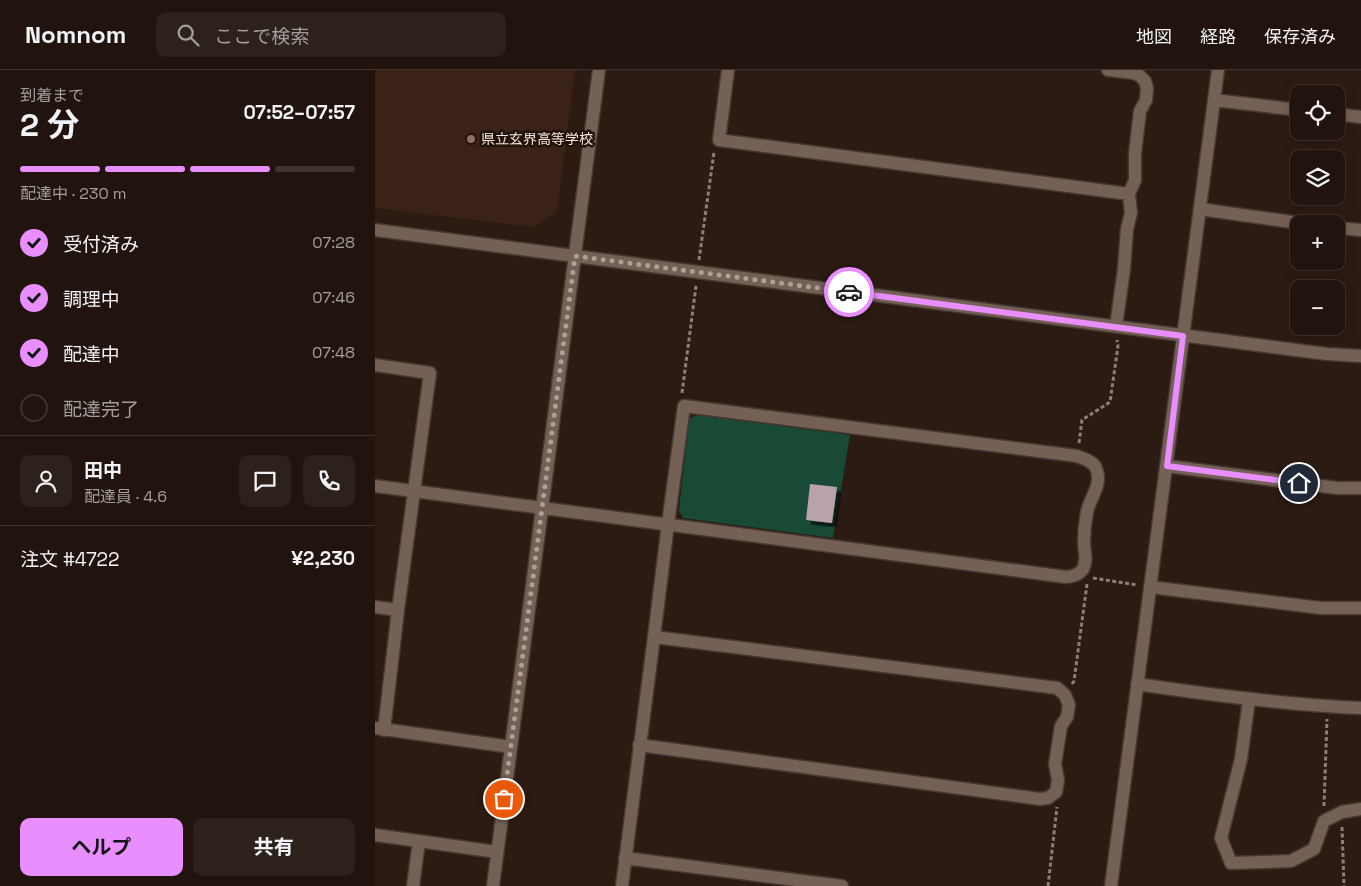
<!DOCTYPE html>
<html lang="ja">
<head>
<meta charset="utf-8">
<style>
  :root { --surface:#21140e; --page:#2d211c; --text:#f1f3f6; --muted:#a29e9e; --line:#3e332e; --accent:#e88eff }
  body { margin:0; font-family:"Space Grotesk","Noto Sans JP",sans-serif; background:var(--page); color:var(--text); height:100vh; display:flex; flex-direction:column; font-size:19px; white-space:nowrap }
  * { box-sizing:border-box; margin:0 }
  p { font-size:16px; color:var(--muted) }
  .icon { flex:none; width:28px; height:28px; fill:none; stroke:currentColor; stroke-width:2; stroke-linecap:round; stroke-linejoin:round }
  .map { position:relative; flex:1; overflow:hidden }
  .side { display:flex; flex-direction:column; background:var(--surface); width:375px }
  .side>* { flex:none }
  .tools { position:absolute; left:915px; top:15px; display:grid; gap:10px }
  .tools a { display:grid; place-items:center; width:55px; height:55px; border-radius:10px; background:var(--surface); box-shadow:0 2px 12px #0003,0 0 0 1px var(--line); font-size:25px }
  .pin { position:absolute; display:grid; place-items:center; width:42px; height:42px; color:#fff; margin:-21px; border:2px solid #fff; border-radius:50%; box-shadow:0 1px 5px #0007 }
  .courier { position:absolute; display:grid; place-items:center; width:50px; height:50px; margin:-25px; border:4px solid #e88eff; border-radius:50%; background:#fff; color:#222; box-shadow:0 1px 6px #0007 }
  .summary em { font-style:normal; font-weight:700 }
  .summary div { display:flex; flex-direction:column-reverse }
  .summary { display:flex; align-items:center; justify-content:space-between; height:85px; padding:0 20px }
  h1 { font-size:32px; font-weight:700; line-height:38px }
  .bar { display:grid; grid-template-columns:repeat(4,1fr); gap:8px 5px; align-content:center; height:60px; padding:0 20px }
  .bar i { height:6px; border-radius:4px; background:var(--line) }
  .bar .selected { background:var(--accent) }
  .bar p { grid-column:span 4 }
  .line { display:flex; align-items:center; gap:12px; padding:0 20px; border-top:1px solid var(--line) }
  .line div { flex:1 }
  .round { display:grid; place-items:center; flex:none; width:52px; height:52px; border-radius:10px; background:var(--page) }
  ol { padding:0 20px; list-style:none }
  li { display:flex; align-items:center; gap:15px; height:55px }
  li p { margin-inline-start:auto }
  li .icon { padding:5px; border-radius:50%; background:var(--accent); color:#111; stroke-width:4 }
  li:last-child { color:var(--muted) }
  li i { width:28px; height:28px; border:2px solid var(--line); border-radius:50% }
  .primary-button { display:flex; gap:10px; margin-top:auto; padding:10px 20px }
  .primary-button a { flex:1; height:58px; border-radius:10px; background:var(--accent); color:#111; font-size:20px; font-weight:700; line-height:58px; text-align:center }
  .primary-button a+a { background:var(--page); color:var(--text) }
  header { display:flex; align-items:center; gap:30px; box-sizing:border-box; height:70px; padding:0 25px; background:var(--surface); border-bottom:1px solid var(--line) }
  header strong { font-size:24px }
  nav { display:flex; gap:28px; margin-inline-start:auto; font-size:18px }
  .search { width:350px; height:45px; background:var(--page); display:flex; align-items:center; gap:12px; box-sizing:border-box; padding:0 18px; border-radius:10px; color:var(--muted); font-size:19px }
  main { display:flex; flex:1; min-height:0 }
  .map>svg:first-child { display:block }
</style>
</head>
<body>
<header>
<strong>Nomnom</strong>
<div class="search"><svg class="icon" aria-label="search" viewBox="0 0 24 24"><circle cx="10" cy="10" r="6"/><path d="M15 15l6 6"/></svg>ここで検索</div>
<nav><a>地図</a><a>経路</a><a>保存済み</a></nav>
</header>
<main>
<section class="side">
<div class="summary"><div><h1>2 分</h1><p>到着まで</p></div><em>07:52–07:57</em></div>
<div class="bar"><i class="selected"></i><i class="selected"></i><i class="selected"></i><i></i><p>配達中 · 230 m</p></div>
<ol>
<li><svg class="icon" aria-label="check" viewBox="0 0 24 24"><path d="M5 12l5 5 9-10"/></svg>受付済み<p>07:28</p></li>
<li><svg class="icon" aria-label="check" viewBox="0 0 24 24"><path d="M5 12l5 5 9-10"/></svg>調理中<p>07:46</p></li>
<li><svg class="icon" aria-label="check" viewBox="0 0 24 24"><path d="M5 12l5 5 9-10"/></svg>配達中<p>07:48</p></li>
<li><i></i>配達完了</li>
</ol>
<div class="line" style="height:90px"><a class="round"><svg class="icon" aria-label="person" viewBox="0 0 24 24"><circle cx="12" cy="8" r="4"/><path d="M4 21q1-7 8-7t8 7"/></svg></a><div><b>田中</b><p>配達員 · 4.6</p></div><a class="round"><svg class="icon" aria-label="chat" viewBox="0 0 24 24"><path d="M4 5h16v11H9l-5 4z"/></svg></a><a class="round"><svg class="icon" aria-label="phone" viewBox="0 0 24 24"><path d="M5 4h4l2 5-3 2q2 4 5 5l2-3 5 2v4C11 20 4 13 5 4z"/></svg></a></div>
<div class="line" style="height:65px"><div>注文 #4722</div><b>¥2,230</b></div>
<div class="primary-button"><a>ヘルプ</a><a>共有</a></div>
</section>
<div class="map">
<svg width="986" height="816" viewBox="0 0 986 816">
  <defs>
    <filter id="shadow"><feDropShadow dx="4.5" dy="4.5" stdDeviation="0" flood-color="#0009"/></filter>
  </defs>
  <rect width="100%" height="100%" fill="#2c1b13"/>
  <path fill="#3a2217" d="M 0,0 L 200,0 L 182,142 L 159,157 L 0,138 Z"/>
  <path fill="#184a36" d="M 322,345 L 475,365 L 458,468 L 308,448 L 304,440 L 314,349 Z"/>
  <path fill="#baa2ac" filter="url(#shadow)" d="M 435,414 L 462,417 L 457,453 L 431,450 Z"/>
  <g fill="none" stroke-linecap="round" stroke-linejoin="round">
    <g stroke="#453732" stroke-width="15">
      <path id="minor" d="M 353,0 L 344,70 L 754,124
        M 733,0 L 759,3 L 765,6 L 770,11 L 772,18 L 771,30 L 765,41 L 760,83 L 760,110 L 754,124 L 756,143 L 752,159 L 749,199 L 741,256
        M 839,30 L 924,40
        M 961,44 L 986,47
        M 825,139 L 931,154
        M 961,158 L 986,160
        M 0,160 L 952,284 L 986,286
        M 0,295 L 55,303 L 23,540 L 9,660
        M 792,396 L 962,418 L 986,418
        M 0,416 C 231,445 461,476 691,507 C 698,506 704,505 708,499 C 713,490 709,482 709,473 C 709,463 710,452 712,442 C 715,427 728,415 721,398 C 718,391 709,389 702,386 L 309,336 L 293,454 L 279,567 L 247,816
        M 775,517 L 946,538 L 986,538
        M 0,537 L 23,540
        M 762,614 C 836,625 911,635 986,638
        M 874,630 L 866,689 L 846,768 L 856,793 L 916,791 L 939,779 L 949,751 L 967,742 L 986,739
        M 0,658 L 136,677
        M 264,675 L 665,729 L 673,728 L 681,722 L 683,710 L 680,694 L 686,656 L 692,647 L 694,635 L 690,625 L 682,618 L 279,567
        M 0,765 L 122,782
        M 250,788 L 467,816
        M 38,816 L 44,771
        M 118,816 L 224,0
        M 736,816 L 843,0"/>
    </g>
    <path stroke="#8d7e77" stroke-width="3" stroke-dasharray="4 2.5" stroke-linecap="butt" d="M 324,190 L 339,82
      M 307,323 L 321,216
      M 704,373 L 707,350 L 735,332 L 743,276 L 742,270
      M 718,508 L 762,515
      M 697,614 L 699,611 L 712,514
      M 949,736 L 952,649
      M 967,757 L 969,816
      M 673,816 L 682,737"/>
    <use href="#minor" stroke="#756056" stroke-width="12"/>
  </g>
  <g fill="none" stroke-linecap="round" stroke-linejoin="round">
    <path stroke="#ada099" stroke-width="5" stroke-dasharray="0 9" d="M 129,729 L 200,186 L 474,222"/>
    <path stroke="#e88eff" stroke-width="6" d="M 474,222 L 808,266 L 792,396 L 924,413"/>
  </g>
  <circle fill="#8d6e63" stroke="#22120a" stroke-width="2" cx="96" cy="69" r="5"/>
  <g text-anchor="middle" stroke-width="5" stroke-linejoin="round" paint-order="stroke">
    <g font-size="14" fill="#f3e7e1" stroke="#22120a" text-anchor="start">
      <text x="106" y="74">県立玄界高等学校</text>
    </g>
  </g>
</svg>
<div class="tools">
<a><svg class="icon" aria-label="locate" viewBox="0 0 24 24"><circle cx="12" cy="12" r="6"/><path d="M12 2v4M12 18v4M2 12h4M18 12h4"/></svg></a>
<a><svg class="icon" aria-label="layers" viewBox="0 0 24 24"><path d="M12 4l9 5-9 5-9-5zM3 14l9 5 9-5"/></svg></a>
<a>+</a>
<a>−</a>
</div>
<div class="pin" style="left:129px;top:729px;background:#ea580c"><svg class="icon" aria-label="bag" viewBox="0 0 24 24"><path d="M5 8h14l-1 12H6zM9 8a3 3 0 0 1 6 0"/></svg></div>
<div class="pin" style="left:924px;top:413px;background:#1f2937"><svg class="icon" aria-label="home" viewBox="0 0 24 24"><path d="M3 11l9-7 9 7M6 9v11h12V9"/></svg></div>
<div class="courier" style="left:474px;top:222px"><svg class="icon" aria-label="car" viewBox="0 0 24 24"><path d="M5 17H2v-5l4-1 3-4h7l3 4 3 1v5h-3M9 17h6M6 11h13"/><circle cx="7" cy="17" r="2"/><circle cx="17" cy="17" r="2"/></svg></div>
</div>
</main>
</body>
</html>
